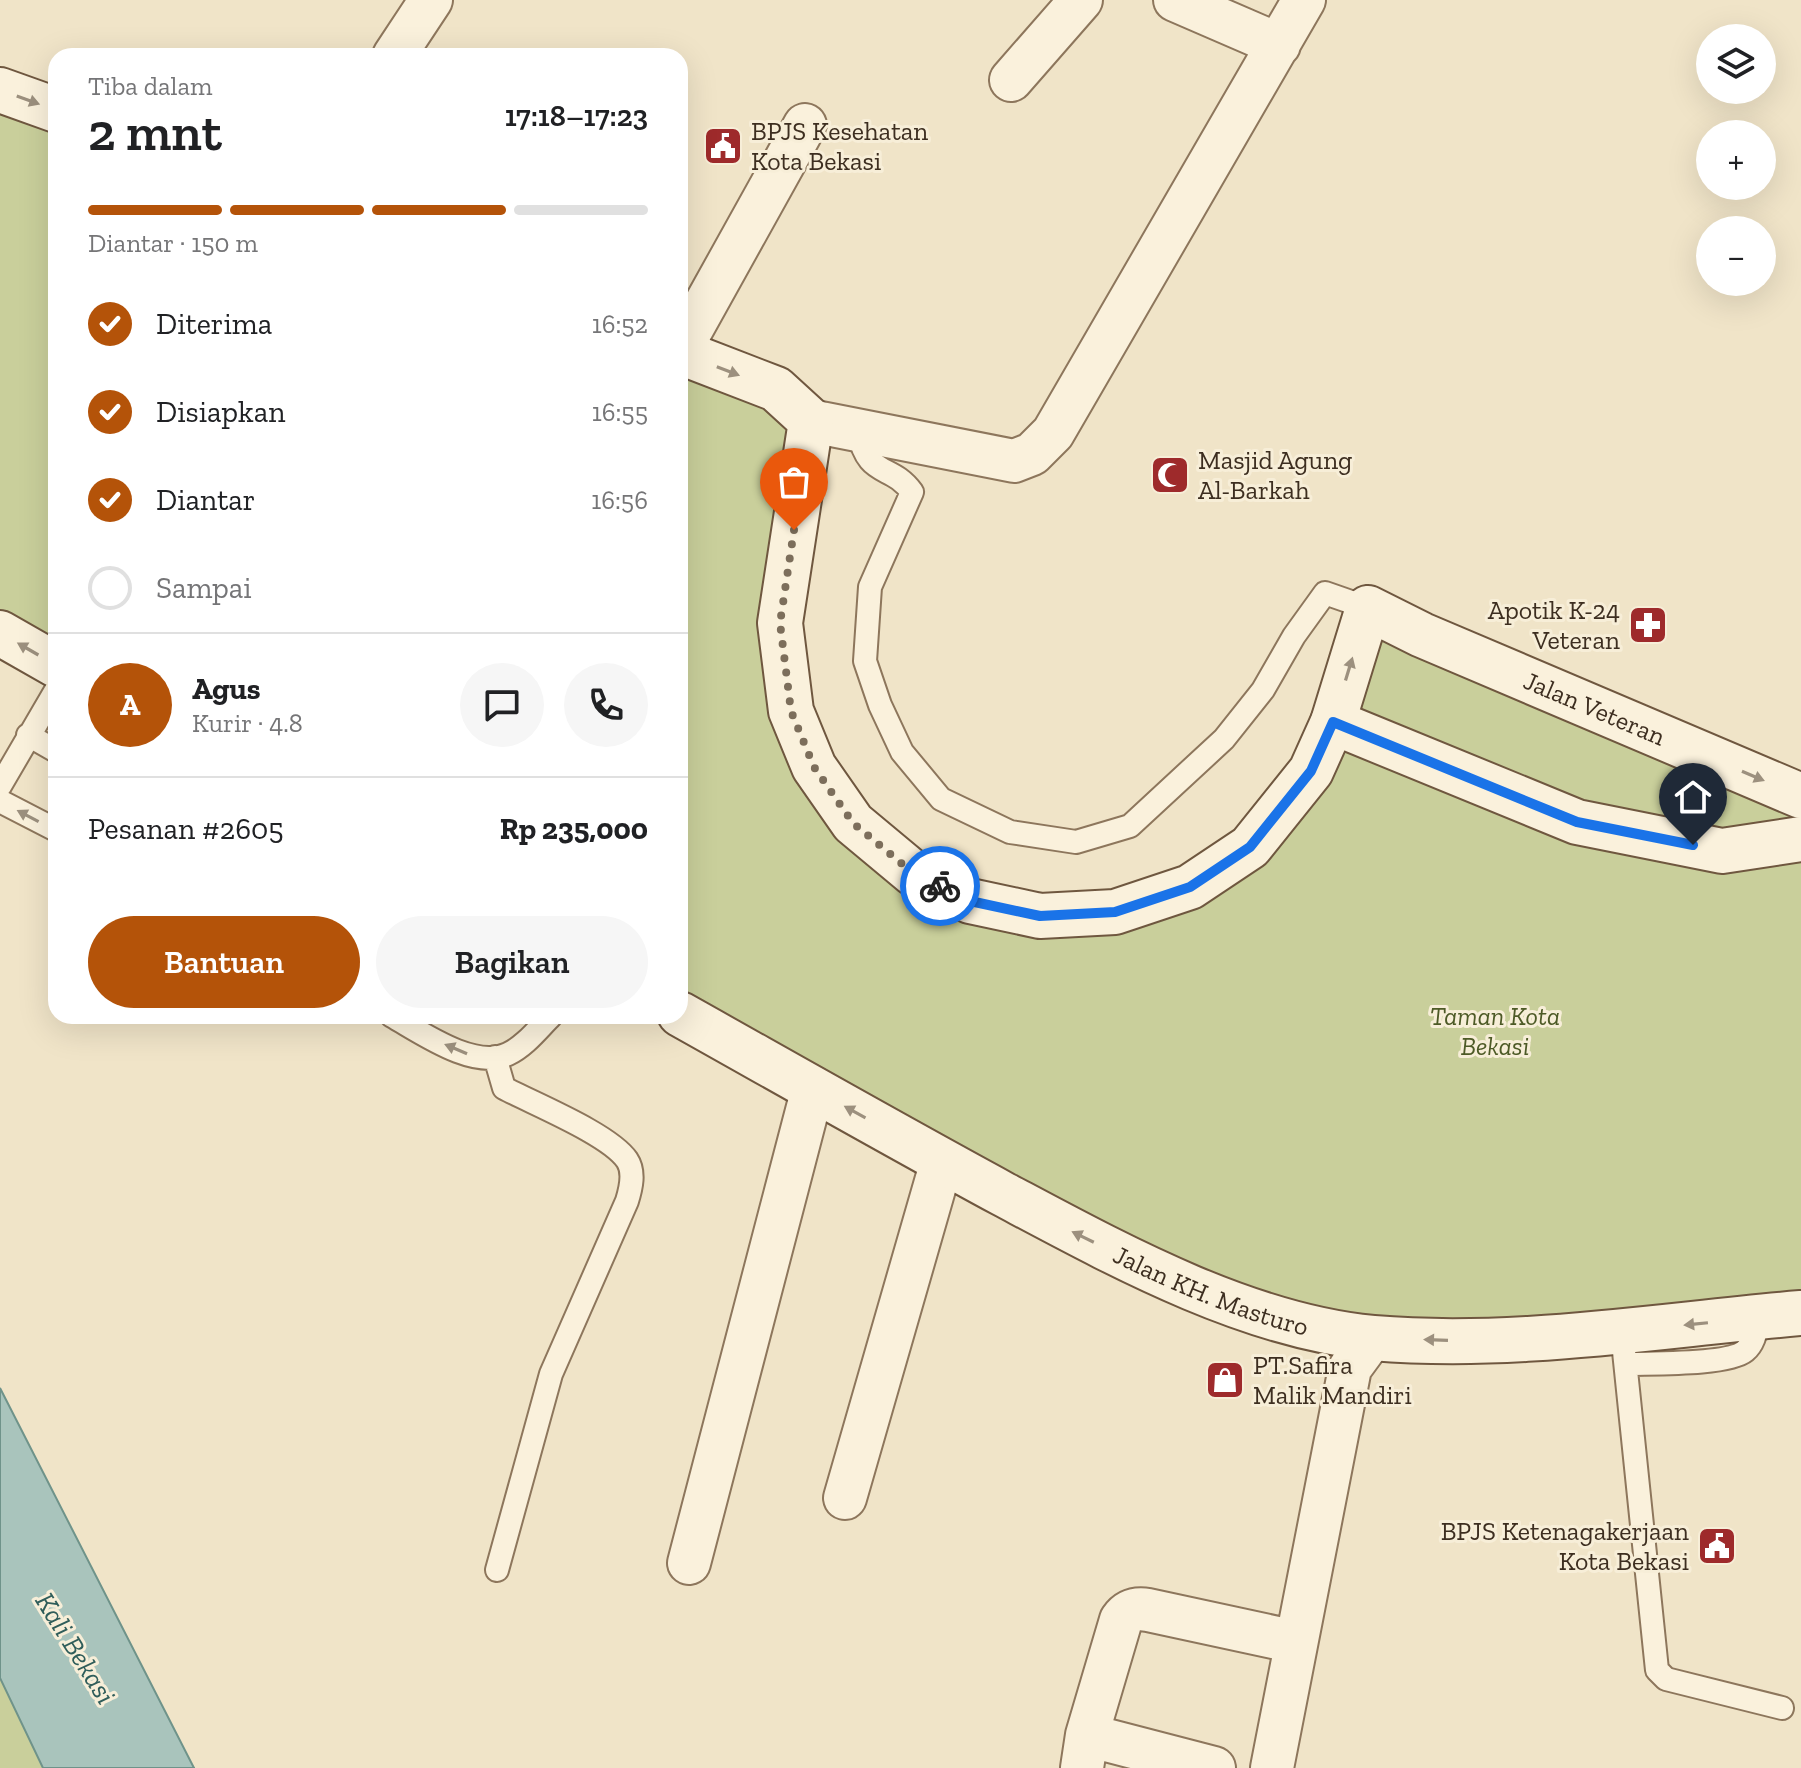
<!DOCTYPE html>
<html lang="id">
<head>
<meta charset="utf-8">
<style>
  :root { --surface:#fff; --page:#f6f6f6; --text:#202124; --muted:#757577; --line:#e0e0e0; --accent:#b45309 }
  body { margin:0; font-family:"Zilla Slab",serif; background:var(--page); color:var(--text); height:100vh; display:flex; flex-direction:column; font-size:30px; white-space:nowrap }
  * { box-sizing:border-box; margin:0 }
  p { font-size:26px; color:var(--muted) }
  .icon { flex:none; width:44px; height:44px; fill:none; stroke:currentColor; stroke-width:2; stroke-linecap:round; stroke-linejoin:round }
  .map { position:relative; flex:1; overflow:hidden }
  .side { position:absolute; left:48px; top:48px; width:640px; height:976px; display:flex; flex-direction:column; background:var(--surface); border-radius:24px; box-shadow:0 8px 32px #0002 }
  .side>* { flex:none }
  .fabs { position:absolute; left:1696px; top:24px; display:grid; gap:16px }
  .fabs a { display:grid; place-items:center; width:80px; height:80px; border-radius:50%; background:var(--surface); box-shadow:0 8px 32px #0002; font-size:40px }
  .pin { position:absolute; display:grid; place-items:center; width:68px; height:68px; color:#fff; margin:-82px -34px; border-radius:50% 50% 50% 0; rotate:-45deg; box-shadow:0 0 8px #0007 }
  .pin .icon { rotate:45deg }
  .courier { position:absolute; display:grid; place-items:center; width:80px; height:80px; margin:-40px; border:6px solid #1a73e8; border-radius:50%; background:#fff; color:#222; box-shadow:0 2px 10px #0007 }
  .headline em { font-style:normal; font-weight:600 }
  .headline div { display:flex; flex-direction:column-reverse }
  .headline { display:flex; align-items:center; justify-content:space-between; height:136px; padding:0 40px }
  h1 { font-size:52px; font-weight:600; line-height:60px }
  .bar { display:grid; grid-template-columns:repeat(4,1fr); gap:12px 8px; align-content:center; height:96px; padding:0 40px }
  .bar i { height:10px; border-radius:6px; background:var(--line) }
  .bar .selected { background:var(--accent) }
  .bar p { grid-column:span 4 }
  .line { display:flex; align-items:center; gap:20px; padding:0 40px; border-top:2px solid var(--line) }
  .line div { flex:1 }
  .round { display:grid; place-items:center; flex:none; width:84px; height:84px; border-radius:42px; background:var(--page) }
  ol { padding:0 40px; list-style:none }
  li { display:flex; align-items:center; gap:24px; height:88px }
  li p { margin-inline-start:auto }
  li .icon { padding:8px; border-radius:50%; background:var(--accent); color:#fff; stroke-width:4 }
  li:last-child { color:var(--muted) }
  li i { width:44px; height:44px; border:4px solid var(--line); border-radius:50% }
  .primary-button { display:flex; gap:16px; margin-top:auto; padding:16px 40px }
  .primary-button a { flex:1; height:92px; border-radius:48px; background:var(--accent); color:#fff; font-size:32px; font-weight:600; line-height:92px; text-align:center }
  .primary-button a+a { background:var(--page); color:var(--text) }
  .map>svg:first-child { display:block }
</style>
</head>
<body>
<div class="map">
<svg width="1801" height="1768" viewBox="0 0 1801 1768">
  <rect width="100%" height="100%" fill="#f0e4c8"/>
  <path fill="#c9cf9b" d="M 0,90 L 56,110 L 56,665 L 0,633 Z
    M 680,353 L 811,421 L 781,625 L 853,823 L 1040,916 L 1250,847 L 1368,608 L 1801,796 L 1801,1313 L 1322,1330 L 680,1014 Z
    M 0,1678 L 43,1768 L 0,1768 Z"/>
  <path fill="#a9c4bc" stroke="#6f938a" stroke-width="2" d="M 0,1388 L 194,1768 L 195,1768 L 43,1768 L 0,1678 Z"/>
  <g fill="none" stroke-linecap="round" stroke-linejoin="round">
    <g stroke="#8d765c" stroke-width="26">
      <path id="lane" d="M 858,430 C 868,480 890,462 912,492 L 870,587 L 865,661 L 880,705 L 902,752 L 941,799 L 1010,832 L 1076,842 L 1130,826 L 1224,739 L 1263,690 L 1294,636 L 1325,593 L 1368,608
        M 28,735 L 56,751
        M 0,786 L 56,690
        M 0,801 L 56,830
        M 392,1016 C 422,1033 474,1070 508,1054 C 525,1046 538,1029 551,1016
        M 495,1057 L 504,1088 C 534,1104 609,1134 627,1160 C 635,1172 631,1188 627,1201 L 551,1374 L 497,1570
        M 1622,1332 L 1657,1670 L 1666,1679 L 1782,1708
        M 1627,1364 C 1652,1363 1728,1365 1745,1351 C 1755,1343 1756,1329 1759,1317"/>
    </g>
    <g stroke="#8d765c" stroke-width="46">
      <path id="street" d="M 1175,0 L 1279,45
        M 394,56 L 431,0
        M 1011,80 L 1081,0
        M 680,350 L 805,125
        M 811,421 L 1014,461 L 1032,454 L 1053,433 L 1304,0
        M 845,1498 L 942,1161
        M 689,1563 L 813,1088
        M 1087,1735 L 1214,1768
        M 1082,1768 L 1087,1735 L 1121,1620 C 1128,1610 1136,1608 1148,1610 L 1296,1642
        M 1272,1768 L 1350,1368 L 1372,1338"/>
    </g>
    <g stroke="#6f573f" stroke-width="48">
      <g id="secondary">
        <path d="M 0,90 L 56,110"/>
        <path id="s1" d="M 680,352 L 776,389 L 811,421 L 780,623 L 791,711 L 814,767 L 853,823 L 913,873 L 970,901 L 1040,916 L 1115,912 L 1190,887 L 1250,847 L 1311,771 L 1333,722 L 1368,608 L 1422,635 L 1801,796"/>
        <path d="M 0,633 L 56,665"/>
        <path d="M 1333,722 L 1577,822 L 1722,851 L 1801,839"/>
        <path id="s2" d="M 680,1014 C 787,1074 894,1135 1003,1194 C 1114,1253 1245,1326 1373,1338 C 1516,1350 1659,1325 1801,1313"/>
      </g>
    </g>
    <use href="#lane" stroke="#faf1dc" stroke-width="22"/>
    <use href="#street" stroke="#faf1dc" stroke-width="42"/>
    <use href="#secondary" stroke="#faf1dc" stroke-width="44"/>
  </g>
  <defs><path id="oneway-solid" d="M-6-.8H1V-3.2L6.5 0L1 3.2V.8H-6Z" transform="scale(2)"/></defs>
  <g fill="#9c907e">
    <use href="#oneway-solid" transform="translate(28 100) rotate(20)"/>
    <use href="#oneway-solid" transform="translate(728 371) rotate(21)"/>
    <use href="#oneway-solid" transform="translate(28 649) rotate(-150)"/>
    <use href="#oneway-solid" transform="translate(1349 669) rotate(-73)"/>
    <use href="#oneway-solid" transform="translate(1753 776) rotate(23)"/>
    <use href="#oneway-solid" transform="translate(28 816) rotate(-152)"/>
    <use href="#oneway-solid" transform="translate(456 1049) rotate(-157)"/>
    <use href="#oneway-solid" transform="translate(855 1112) rotate(-151)"/>
    <use href="#oneway-solid" transform="translate(1083 1237) rotate(-154)"/>
    <use href="#oneway-solid" transform="translate(1696 1324) rotate(174)"/>
    <use href="#oneway-solid" transform="translate(1436 1340) rotate(-178)"/>
  </g>
  <g fill="none" stroke-linecap="round" stroke-linejoin="round">
    <path stroke="#7c6e5b" stroke-width="8" stroke-dasharray="0 14.4" d="M 794,530 L 780,623 L 791,711 L 814,767 L 853,823 L 913,873 L 940,886"/>
    <path stroke="#1a73e8" stroke-width="10" d="M 940,886 L 970,901 L 1040,916 L 1115,912 L 1190,887 L 1250,847 L 1311,771 L 1333,722 L 1577,822 L 1693,845"/>
  </g>
  <defs>
    <g id="civic-square" transform="scale(2)"><rect x="-9" y="-9" width="18" height="18" rx="4" fill="#9e2a2b" stroke="#f7eed8"/><path d="M-.6-6.5H3V-4.5H.6V-3L4-1V1h2V6H-6V1h2V-1L-.6-3ZM-1.2 2.5V6h2.4V2.5Z" fill="#fff"/></g>
    <g id="mosque-square" transform="scale(2)"><rect x="-9" y="-9" width="18" height="18" rx="4" fill="#9e2a2b" stroke="#f7eed8"/><path d="M3.5-4.9A6 6 0 1 0 3.5 4.9A5 5 0 1 1 3.5-4.9Z" fill="#fff"/></g>
    <g id="pharmacy-square" transform="scale(2)"><rect x="-9" y="-9" width="18" height="18" rx="4" fill="#9e2a2b" stroke="#f7eed8"/><path d="M-2-6h4v4h4v4h-4v4h-4v-4h-4v-4h4Z" fill="#fff"/></g>
    <g id="shop-square" transform="scale(2)"><rect x="-9" y="-9" width="18" height="18" rx="4" fill="#9e2a2b" stroke="#f7eed8"/><path d="M-5-2.5h2.3a2.7 3.5 0 0 1 5.4 0H5L5.5 6h-11ZM-1.5-2.5h3a1.5 2.3 0 0 0-3 0Z" fill="#fff"/></g>
  </defs>
  <g fill-rule="evenodd">
    <use href="#civic-square" x="723" y="146"/>
    <use href="#mosque-square" x="1170" y="475"/>
    <use href="#pharmacy-square" x="1648" y="625"/>
    <use href="#shop-square" x="1225" y="1380"/>
    <use href="#civic-square" x="1717" y="1546"/>
  </g>
  <g text-anchor="middle" stroke-width="6" stroke-linejoin="round" paint-order="stroke">
    <g font-size="26" fill="#3d2e20" stroke="#f7eed8" text-anchor="start">
      <text x="751" y="140">BPJS Kesehatan<tspan x="751" dy="30">Kota Bekasi</tspan></text>
      <text x="1198" y="469">Masjid Agung<tspan x="1198" dy="30">Al-Barkah</tspan></text>
      <text x="1620" y="619" text-anchor="end">Apotik K-24<tspan x="1620" dy="30">Veteran</tspan></text>
      <text x="1253" y="1374">PT.Safira<tspan x="1253" dy="30">Malik Mandiri</tspan></text>
      <text x="1689" y="1540" text-anchor="end">BPJS Ketenagakerjaan<tspan x="1689" dy="30">Kota Bekasi</tspan></text>
    </g>
    <g font-size="26" fill="#3d2e20" stroke="#f7eed8">
      <text dy="9" stroke="none"><textPath href="#s1" startOffset="1530">Jalan Veteran</textPath></text>
      <text dy="9" stroke="none"><textPath href="#s2" startOffset="600">Jalan KH. Masturo</textPath></text>
    </g>
    <g font-size="26" font-style="italic" fill="#4d5a26" stroke="#f7eed8">
      <text x="1495" y="1025">Taman Kota<tspan x="1495" dy="30">Bekasi</tspan></text>
    </g>
    <g font-size="28" font-style="italic" fill="#2f5d5a" stroke="#f7eed8">
      <text transform="translate(76 1648) rotate(58)" y="10">Kali Bekasi</text>
    </g>
  </g>
</svg>
<div class="fabs">
<a><svg class="icon" aria-label="layers" viewBox="0 0 24 24"><path d="M12 4l9 5-9 5-9-5zM3 14l9 5 9-5"/></svg></a>
<a>+</a>
<a>−</a>
</div>
<div class="pin" style="left:794px;top:530px;background:#ea580c"><svg class="icon" aria-label="bag" viewBox="0 0 24 24"><path d="M5 8h14l-1 12H6zM9 8a3 3 0 0 1 6 0"/></svg></div>
<div class="pin" style="left:1693px;top:845px;background:#1f2937"><svg class="icon" aria-label="home" viewBox="0 0 24 24"><path d="M3 11l9-7 9 7M6 9v11h12V9"/></svg></div>
<div class="courier" style="left:940px;top:886px"><svg class="icon" aria-label="bike" viewBox="0 0 24 24"><circle cx="6" cy="16" r="4"/><circle cx="18" cy="16" r="4"/><path d="M6 16l4-8h5l3 8M10 8l3 8H6M13 5h3"/></svg></div>
<section class="side">
<div class="headline"><div><h1>2 mnt</h1><p>Tiba dalam</p></div><em>17:18–17:23</em></div>
<div class="bar"><i class="selected"></i><i class="selected"></i><i class="selected"></i><i></i><p>Diantar · 150 m</p></div>
<ol>
<li><svg class="icon" aria-label="check" viewBox="0 0 24 24"><path d="M5 12l5 5 9-10"/></svg>Diterima<p>16:52</p></li>
<li><svg class="icon" aria-label="check" viewBox="0 0 24 24"><path d="M5 12l5 5 9-10"/></svg>Disiapkan<p>16:55</p></li>
<li><svg class="icon" aria-label="check" viewBox="0 0 24 24"><path d="M5 12l5 5 9-10"/></svg>Diantar<p>16:56</p></li>
<li><i></i>Sampai</li>
</ol>
<div class="line" style="height:144px"><b class="round" style="background:var(--accent);color:#fff">A</b><div><b>Agus</b><p>Kurir · 4.8</p></div><a class="round"><svg class="icon" aria-label="chat" viewBox="0 0 24 24"><path d="M4 5h16v11H9l-5 4z"/></svg></a><a class="round"><svg class="icon" aria-label="phone" viewBox="0 0 24 24"><path d="M5 4h4l2 5-3 2q2 4 5 5l2-3 5 2v4C11 20 4 13 5 4z"/></svg></a></div>
<div class="line" style="height:104px"><div>Pesanan #2605</div><b>Rp 235,000</b></div>
<div class="primary-button"><a>Bantuan</a><a>Bagikan</a></div>
</section>
</div>
</body>
</html>
